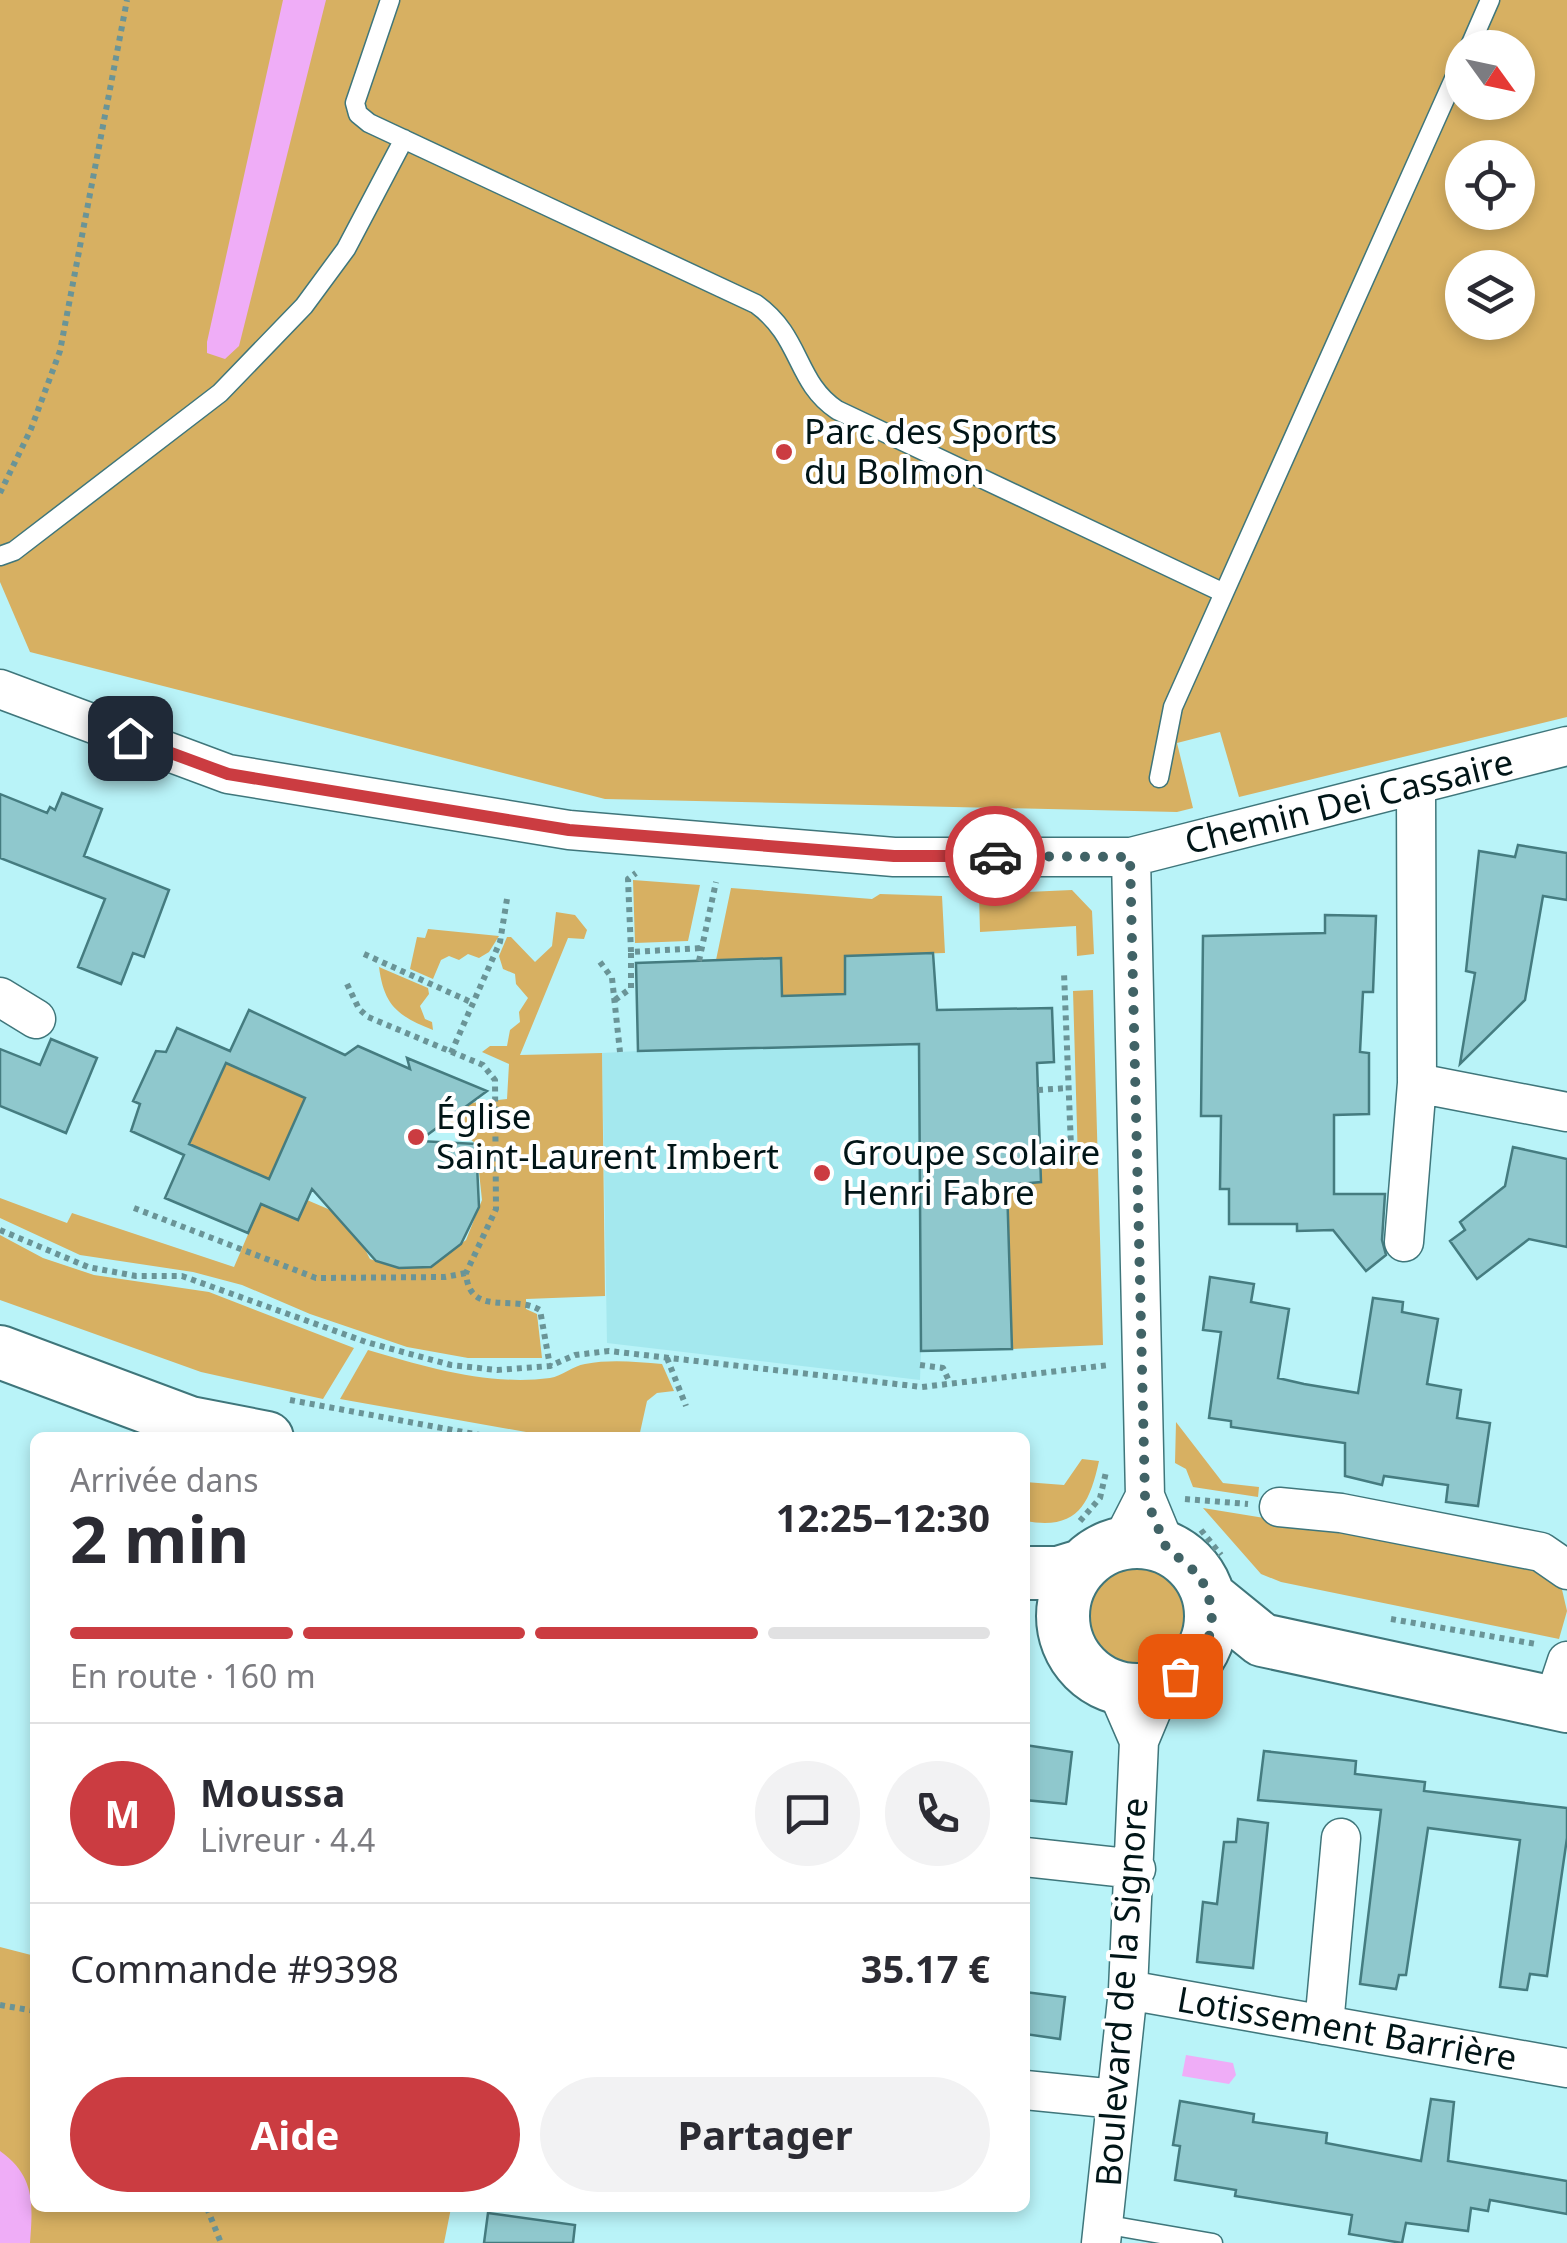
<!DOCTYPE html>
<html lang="fr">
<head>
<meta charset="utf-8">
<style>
  :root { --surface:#fff; --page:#f2f2f3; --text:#2b2b33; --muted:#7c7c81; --line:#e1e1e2; --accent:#cb3c41 }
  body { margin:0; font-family:"Noto Sans",sans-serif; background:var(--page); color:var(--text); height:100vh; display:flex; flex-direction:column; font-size:38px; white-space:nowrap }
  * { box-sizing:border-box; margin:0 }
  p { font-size:32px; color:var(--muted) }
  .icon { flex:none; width:55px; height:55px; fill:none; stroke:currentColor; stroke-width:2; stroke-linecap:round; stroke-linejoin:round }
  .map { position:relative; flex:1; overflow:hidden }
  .details { position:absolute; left:30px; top:1432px; width:1000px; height:780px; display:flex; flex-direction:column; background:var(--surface); border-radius:15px; box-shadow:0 5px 15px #0003 }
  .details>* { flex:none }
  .needle { width:65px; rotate:123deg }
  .controls { position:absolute; left:1445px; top:30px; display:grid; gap:20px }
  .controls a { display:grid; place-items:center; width:90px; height:90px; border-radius:50%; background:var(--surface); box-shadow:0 5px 15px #0003; font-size:50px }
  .pin { position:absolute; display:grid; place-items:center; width:85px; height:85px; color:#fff; margin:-42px; border-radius:20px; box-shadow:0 5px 15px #0006 }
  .courier { position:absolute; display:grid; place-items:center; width:100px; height:100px; margin:-50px; border:8px solid #cb3c41; border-radius:50%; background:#fff; color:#222; box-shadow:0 2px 12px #0007 }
  .overview em { font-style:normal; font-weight:700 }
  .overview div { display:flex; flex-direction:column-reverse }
  .overview { display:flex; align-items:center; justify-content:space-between; height:170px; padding:0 40px }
  h1 { font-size:65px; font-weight:700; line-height:75px }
  .bar { display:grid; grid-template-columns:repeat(4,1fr); gap:15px 10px; align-content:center; height:120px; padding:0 40px }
  .bar i { height:12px; border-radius:8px; background:var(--line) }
  .bar .current { background:var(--accent) }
  .bar p { grid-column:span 4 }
  .line { display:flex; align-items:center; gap:25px; padding:0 40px; border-top:2px solid var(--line) }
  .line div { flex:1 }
  .round { display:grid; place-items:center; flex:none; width:105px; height:105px; border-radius:52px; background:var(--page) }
  .action { display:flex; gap:20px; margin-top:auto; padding:20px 40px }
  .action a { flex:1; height:115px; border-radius:60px; background:var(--accent); color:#fff; font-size:40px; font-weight:700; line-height:115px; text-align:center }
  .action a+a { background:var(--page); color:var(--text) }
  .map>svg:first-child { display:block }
</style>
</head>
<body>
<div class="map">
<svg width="1567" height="2243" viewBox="0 0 1567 2243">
  <rect width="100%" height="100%" fill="#b9f3f8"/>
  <path fill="#a4e8ee" d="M 933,953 L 938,1010 L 1052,1008 L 1054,1062 L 1037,1064 L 1041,1182 L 1007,1186 L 1012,1349 L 921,1351 L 920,1380 L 607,1343 L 602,1053 L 638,1051 L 636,963 L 781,958 L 845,993 L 845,956 Z"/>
  <path fill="#d7b062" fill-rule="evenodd" d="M 0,0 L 1567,0 L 1567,717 L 1239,797 L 1220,732 L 1177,743 L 1193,808 L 1177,812 L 605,799 L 30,652 L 0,582 ZM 1462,48 L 1518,48 L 1518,102 L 1462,102 ZM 1462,158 L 1518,158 L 1518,212 L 1462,212 ZM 1462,268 L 1518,268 L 1518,322 L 1462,322 Z
    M 633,880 L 700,885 L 688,941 L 635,943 Z
    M 731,888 L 872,899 L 880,894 L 942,896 L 945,953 L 845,956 L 845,994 L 782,996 L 716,960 Z
    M 1072,890 L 1092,911 L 1094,954 L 1077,956 L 1076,926 L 980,932 L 979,894 Z
    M 556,912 L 575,915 L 587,930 L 584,939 L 568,938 L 520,1055 L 602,1053 L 605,1296 L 526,1299 L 526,1309 L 537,1314 L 542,1358 L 468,1358 L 407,1347 L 310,1314 L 242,1285 L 193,1272 L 80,1255 L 0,1218 L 0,1198 L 67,1223 L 72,1213 L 234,1267 L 261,1204 L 297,1220 L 307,1200 L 349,1218 L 370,1259 L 399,1268 L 430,1267 L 466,1240 L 482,1200 L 476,1144 L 448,1120 L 471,1103 L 507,1099 L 509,1064 L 482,1052 L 490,1046 L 507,1046 L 510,1030 L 520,1022 L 519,1012 L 528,998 L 516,984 L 515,974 L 503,969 L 499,956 L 507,937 L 511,937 L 535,962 L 552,946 Z
    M 428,929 L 499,936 L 489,952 L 479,958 L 468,954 L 459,960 L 449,956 L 441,960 L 433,979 L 410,969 L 417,937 L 425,938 Z
    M 379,967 L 428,988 L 429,994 L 420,1006 L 425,1019 L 432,1022 L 433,1030 C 398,1016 384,1006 379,967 Z
    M 1093,990 L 1103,1345 L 1012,1349 L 1007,1185 L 1040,1182 L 1040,1165 L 1078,1162 L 1073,991 Z
    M 226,1063 L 305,1098 L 269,1179 L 189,1144 Z
    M 0,1235 L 43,1258 L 94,1275 L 209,1292 L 354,1348 L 323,1399 L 201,1372 L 0,1300 Z
    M 368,1350 C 426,1367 489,1386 550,1378 C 562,1376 573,1366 585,1364 C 611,1359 637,1362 662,1364 L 674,1391 L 657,1393 L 647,1401 L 639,1437 L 554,1437 L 340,1399 Z
    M 1176,1422 L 1223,1483 L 1259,1487 L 1258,1497 L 1193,1487 L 1186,1469 L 1175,1463 Z
    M 1082,1459 L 1099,1461 C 1089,1507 1076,1530 1025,1521 L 1025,1482 L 1064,1485 Z
    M 1203,1508 L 1531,1561 L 1560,1581 L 1567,1611 L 1559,1639 L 1281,1582 L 1261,1574 Z
    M1084 1616a54 54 0 1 1 108 0a54 54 0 1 1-108 0Z
    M 0,1947 L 35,1956 L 35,2208 L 451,2208 L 444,2243 L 0,2243 Z"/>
  <path fill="#efadf7" d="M 283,0 L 326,0 L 239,346 L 225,359 L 207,353 L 207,342 Z
    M 1186,2055 L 1233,2063 L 1236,2075 L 1229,2084 L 1182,2076 Z
    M 0,2151 C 35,2176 33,2203 30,2243 L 0,2243 Z"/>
  <path fill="#8fc8cd" stroke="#457c80" stroke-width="2.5" fill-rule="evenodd" d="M 62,793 L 102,809 L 84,856 L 169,890 L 144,957 L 133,953 L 121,984 L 78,967 L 105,899 L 0,858 L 0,794 L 47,813 L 50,807 L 55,810 Z
    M 1518,845 L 1567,853 L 1567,900 L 1543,896 L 1525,1000 L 1460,1064 L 1475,973 L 1466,971 L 1479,851 L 1515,857 Z
    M 1325,915 L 1376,916 L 1373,992 L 1363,992 L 1360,1052 L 1369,1053 L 1369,1114 L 1334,1115 L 1334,1194 L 1385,1194 L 1382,1240 L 1386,1255 L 1366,1271 L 1333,1230 L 1297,1231 L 1297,1224 L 1229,1224 L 1229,1189 L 1220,1189 L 1221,1116 L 1201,1116 L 1203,936 L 1325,933 Z
    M 933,953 L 937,1010 L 1052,1008 L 1054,1062 L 1037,1063 L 1041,1182 L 1007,1185 L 1012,1349 L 921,1351 L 919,1044 L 638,1051 L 636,963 L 781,958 L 782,996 L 845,994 L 845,956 Z
    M 249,1010 L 345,1055 L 358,1046 L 410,1069 L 407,1058 L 487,1091 L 419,1141 L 476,1144 L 479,1207 L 461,1244 L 431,1267 L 399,1268 L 376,1261 L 312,1189 L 298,1220 L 261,1204 L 248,1233 L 165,1198 L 184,1155 L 131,1131 L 140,1104 L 133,1101 L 156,1051 L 166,1052 L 177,1028 L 230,1051 ZM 226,1063 L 305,1098 L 269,1179 L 189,1144 Z
    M 51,1039 L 97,1058 L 66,1133 L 0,1106 L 0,1049 L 40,1065 Z
    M 1513,1147 L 1567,1159 L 1567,1247 L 1529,1239 L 1477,1279 L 1450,1241 L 1465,1230 L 1460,1222 L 1505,1186 Z
    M 1210,1277 L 1254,1284 L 1251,1302 L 1289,1309 L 1278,1378 L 1304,1384 L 1358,1393 L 1373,1298 L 1403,1302 L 1402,1312 L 1438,1319 L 1427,1384 L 1461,1390 L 1457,1418 L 1490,1423 L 1478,1506 L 1446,1502 L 1448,1485 L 1384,1476 L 1382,1485 L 1345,1476 L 1345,1443 L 1231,1427 L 1231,1421 L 1209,1418 L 1221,1332 L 1203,1330 Z
    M 1025,1745 L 1072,1752 L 1066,1804 L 1025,1800 Z
    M 1264,1751 L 1356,1761 L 1355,1774 L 1425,1782 L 1424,1791 L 1567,1808 L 1567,1838 L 1547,1976 L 1530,1974 L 1527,1990 L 1500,1987 L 1520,1840 L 1428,1828 L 1406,1975 L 1399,1975 L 1396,1989 L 1360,1984 L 1381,1810 L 1258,1800 Z
    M 1238,1819 L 1268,1823 L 1253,1968 L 1197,1962 L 1203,1902 L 1217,1904 L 1224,1842 L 1236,1842 Z
    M 1025,1992 L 1065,1997 L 1060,2039 L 1025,2034 Z
    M 1431,2099 L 1454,2102 L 1448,2161 L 1567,2181 L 1567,2214 L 1490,2200 L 1488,2211 L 1471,2208 L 1468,2231 L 1406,2223 L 1402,2243 L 1349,2234 L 1352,2215 L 1235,2196 L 1236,2190 L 1175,2180 L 1180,2146 L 1173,2145 L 1180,2101 L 1254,2114 L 1253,2122 L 1327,2133 L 1326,2143 L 1421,2161 Z
    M 488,2213 L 575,2225 L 573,2243 L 484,2243 Z"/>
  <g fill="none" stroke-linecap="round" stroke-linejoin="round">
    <g stroke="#3f767b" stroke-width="21">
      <path id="lane" d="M 390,0 L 355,103 L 358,114 L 369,123 L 756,304 C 802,337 795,382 837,410 L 1224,593
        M 1469,48 L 1490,0
        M 0,556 L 14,551 L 220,393 L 304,306 L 346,249 L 404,139
        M 1159,778 L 1173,707 L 1462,61
        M 1103,2224 L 1213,2243"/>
    </g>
    <g stroke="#3f767b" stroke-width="41">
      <path id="street" d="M 0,689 L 228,774 L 569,830 L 894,857 L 1131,857 L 1567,746
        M 1416,788 L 1417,1083 L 1567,1112
        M 1131,857 L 1145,1496 L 1166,1547
        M 0,997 L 36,1019
        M 1404,1242 L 1417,1083
        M 1279,1507 L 1341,1513 L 1541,1552 L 1567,1570
        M 1121,1543 L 1145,1496
        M 1116,1688 L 1139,1741
        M 1553,1703 L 1567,1661
        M 1025,1857 L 1136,1869
        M 1128,1990 L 1567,2068
        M 1324,2025 L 1341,1838
        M 1025,2090 L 1116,2099
        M 1101,2243 L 1128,1990 L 1139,1741 L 1162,1686"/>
    </g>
    <g stroke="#3f767b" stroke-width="56">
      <path id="secondary" d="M 0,1352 L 190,1423 L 267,1438
        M1063 1616a74 74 0 1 1 148 0a74 74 0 1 1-148 0Z
        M 1025,1573 L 1058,1573 L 1081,1566
        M 1209,1597 L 1262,1640 L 1567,1706"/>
    </g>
    <path stroke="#6a9497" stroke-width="6" stroke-dasharray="5 5" stroke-linecap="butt" d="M 0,493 L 31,429 L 60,351 L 127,0
      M 631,952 L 628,879 L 636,873
      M 364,954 L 473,1003
      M 699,961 L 716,882
      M 600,962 L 612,978 L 620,1052
      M 347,984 L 359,1009 L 368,1017 L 483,1065 L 495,1080 L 496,1209 L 466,1273 C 469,1318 514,1294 540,1310 L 550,1366
      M 615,1000 L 631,988 L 631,952 L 702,948
      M 451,1053 L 500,942 L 507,899
      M 1038,1090 L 1068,1088
      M 1040,1155 L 1064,1153 L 1071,1147 L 1064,973
      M 134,1208 L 316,1278 L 445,1277 L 466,1273
      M 0,1230 L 88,1267 L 136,1276 L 182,1276 L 366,1342 L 451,1365 L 497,1370 L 550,1366 L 575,1355 L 609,1351 L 922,1387 L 1109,1365
      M 667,1358 L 686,1406
      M 920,1365 L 943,1368 L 950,1383
      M 290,1400 L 496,1438
      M 1185,1499 L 1248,1504
      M 1080,1521 L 1100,1498 L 1106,1472
      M 1201,1530 L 1221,1555
      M 1391,1619 L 1536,1644
      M 0,2005 L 35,2011
      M 207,2208 L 221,2243"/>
    <use href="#lane" stroke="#fff" stroke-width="18"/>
    <use href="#street" stroke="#fff" stroke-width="38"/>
    <use href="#secondary" stroke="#fff" stroke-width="52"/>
  </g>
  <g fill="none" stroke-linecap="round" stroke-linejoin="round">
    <path stroke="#416366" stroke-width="10" stroke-dasharray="0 18" d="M 995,856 L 1130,857 L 1145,1496 L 1166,1547 L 1200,1576 L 1209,1597 L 1212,1620 L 1208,1642 L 1180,1676"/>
    <path stroke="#cb3c41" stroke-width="12" d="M 130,738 L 228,774 L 569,830 L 894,856 L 995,856"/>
  </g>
  <g fill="#cb3c41" stroke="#fff" stroke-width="4">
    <circle cx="784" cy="452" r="10"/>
    <circle cx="416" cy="1137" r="10"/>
    <circle cx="822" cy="1173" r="10"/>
  </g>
  <g text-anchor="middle" stroke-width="8" stroke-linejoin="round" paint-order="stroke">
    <g font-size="35" fill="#011517" stroke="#fff" text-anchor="start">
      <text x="804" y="444">Parc des Sports<tspan x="804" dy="40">du Bolmon</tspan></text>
      <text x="436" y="1129">Église<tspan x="436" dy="40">Saint-Laurent Imbert</tspan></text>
      <text x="842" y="1165">Groupe scolaire<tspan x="842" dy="40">Henri Fabre</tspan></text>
    </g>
    <g font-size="35" fill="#011517" stroke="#fff">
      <text transform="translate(1349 802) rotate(-14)" y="12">Chemin Dei Cassaire</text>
      <text transform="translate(1122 1992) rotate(-86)" y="12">Boulevard de la Signore</text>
      <text transform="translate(1347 2029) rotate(10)" y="12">Lotissement Barrière</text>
    </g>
  </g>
</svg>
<div class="controls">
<a><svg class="needle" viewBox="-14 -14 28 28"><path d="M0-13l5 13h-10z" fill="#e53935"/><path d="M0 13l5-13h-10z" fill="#7c7c81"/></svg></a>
<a><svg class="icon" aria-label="locate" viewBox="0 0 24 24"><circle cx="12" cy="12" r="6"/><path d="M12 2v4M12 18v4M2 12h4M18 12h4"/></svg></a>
<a><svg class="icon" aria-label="layers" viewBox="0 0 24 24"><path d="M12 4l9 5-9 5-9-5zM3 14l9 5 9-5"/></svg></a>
</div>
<div class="pin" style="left:1180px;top:1676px;background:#ea580c"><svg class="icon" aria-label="bag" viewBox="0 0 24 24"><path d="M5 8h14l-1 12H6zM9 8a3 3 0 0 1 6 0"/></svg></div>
<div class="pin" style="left:130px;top:738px;background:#1f2937"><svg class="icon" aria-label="home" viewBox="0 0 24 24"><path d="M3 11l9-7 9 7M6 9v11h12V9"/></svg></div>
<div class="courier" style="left:995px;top:856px"><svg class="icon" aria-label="car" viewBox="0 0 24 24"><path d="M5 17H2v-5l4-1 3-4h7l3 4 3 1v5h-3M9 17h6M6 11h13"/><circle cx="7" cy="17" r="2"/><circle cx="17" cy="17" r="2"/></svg></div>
<section class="details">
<div class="overview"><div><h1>2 min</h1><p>Arrivée dans</p></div><em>12:25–12:30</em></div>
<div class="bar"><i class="current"></i><i class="current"></i><i class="current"></i><i></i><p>En route · 160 m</p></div>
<div class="line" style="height:180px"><b class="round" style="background:var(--accent);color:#fff">M</b><div><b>Moussa</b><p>Livreur · 4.4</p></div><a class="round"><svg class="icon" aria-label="chat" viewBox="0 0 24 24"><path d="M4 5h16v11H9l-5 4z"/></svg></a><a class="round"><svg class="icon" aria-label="phone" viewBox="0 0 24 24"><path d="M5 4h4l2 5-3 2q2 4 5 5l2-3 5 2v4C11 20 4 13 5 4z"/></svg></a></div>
<div class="line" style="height:130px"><div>Commande #9398</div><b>35.17 €</b></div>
<div class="action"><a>Aide</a><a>Partager</a></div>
</section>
</div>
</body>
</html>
